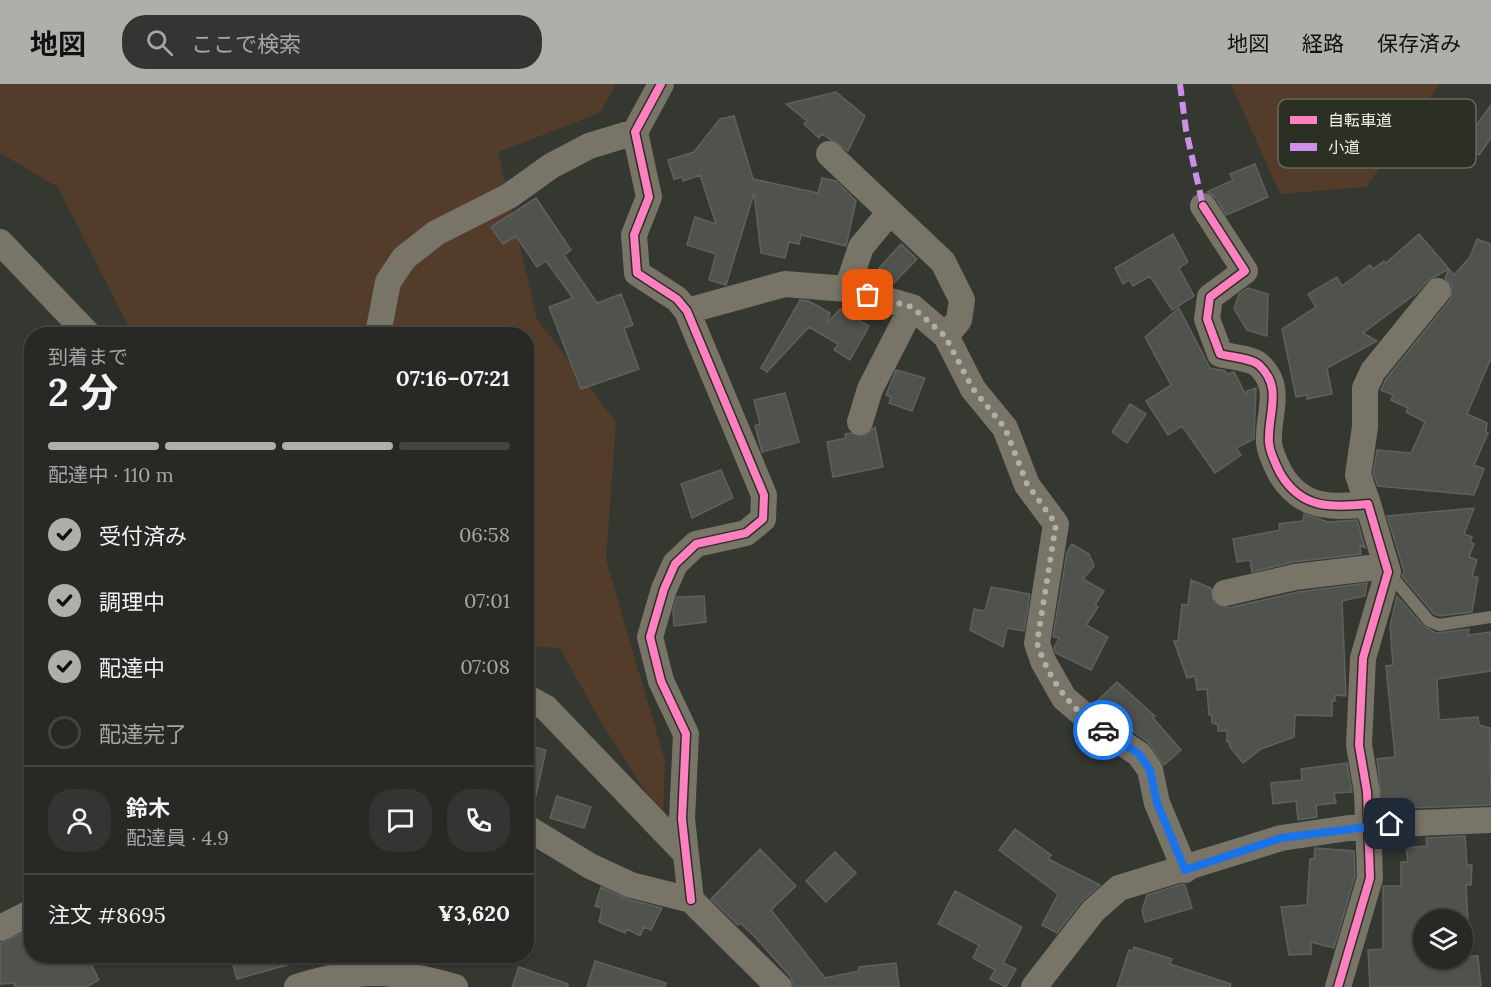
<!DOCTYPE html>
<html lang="ja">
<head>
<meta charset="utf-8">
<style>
  :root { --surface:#282925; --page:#343532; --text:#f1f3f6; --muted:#a5a6a7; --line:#444542; --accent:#adafa9 }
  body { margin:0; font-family:Lora,"Noto Sans JP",serif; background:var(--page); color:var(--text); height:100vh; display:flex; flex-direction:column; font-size:22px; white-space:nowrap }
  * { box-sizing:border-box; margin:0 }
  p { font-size:20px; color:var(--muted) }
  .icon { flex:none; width:33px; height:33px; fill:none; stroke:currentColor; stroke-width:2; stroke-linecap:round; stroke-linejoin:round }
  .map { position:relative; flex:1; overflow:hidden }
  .side { position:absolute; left:24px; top:243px; width:510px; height:636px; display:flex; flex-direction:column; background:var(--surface); border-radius:24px; box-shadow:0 2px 4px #0004,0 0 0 2px var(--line) }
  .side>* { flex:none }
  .tools { position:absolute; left:1413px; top:825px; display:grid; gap:12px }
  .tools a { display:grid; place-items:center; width:60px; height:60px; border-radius:50%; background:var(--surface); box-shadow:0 2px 4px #0004,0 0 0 2px var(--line); font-size:30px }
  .pin { position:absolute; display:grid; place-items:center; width:51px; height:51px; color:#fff; margin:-26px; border-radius:12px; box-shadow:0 3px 9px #0006 }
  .courier { position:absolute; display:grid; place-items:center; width:60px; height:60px; margin:-30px; border:4px solid #1a73e8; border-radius:50%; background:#fff; color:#222; box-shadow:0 2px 8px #0007 }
  .headline em { font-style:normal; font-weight:700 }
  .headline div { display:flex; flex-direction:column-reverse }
  .headline { display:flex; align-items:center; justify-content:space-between; height:102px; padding:0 24px }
  h1 { font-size:39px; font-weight:700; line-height:45px }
  .bar { display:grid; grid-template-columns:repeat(4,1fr); gap:9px 6px; align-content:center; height:72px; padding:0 24px }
  .bar i { height:8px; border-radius:4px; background:var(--line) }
  .bar .on { background:var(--accent) }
  .bar p { grid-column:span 4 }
  .line { display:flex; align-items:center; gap:15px; padding:0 24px; border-top:2px solid var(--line) }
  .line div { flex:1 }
  .round { display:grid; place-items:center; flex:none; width:63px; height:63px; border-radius:24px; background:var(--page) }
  ol { padding:0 24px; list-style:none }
  li { display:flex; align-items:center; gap:18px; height:66px }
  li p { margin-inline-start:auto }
  li .icon { padding:6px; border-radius:50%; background:var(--accent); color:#111; stroke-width:4 }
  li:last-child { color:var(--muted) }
  li i { width:33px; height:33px; border:3px solid var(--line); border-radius:50% }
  header { display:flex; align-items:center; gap:36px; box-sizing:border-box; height:84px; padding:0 30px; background:var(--accent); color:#111 }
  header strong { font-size:28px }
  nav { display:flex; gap:33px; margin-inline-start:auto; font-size:21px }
  .search { width:420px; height:54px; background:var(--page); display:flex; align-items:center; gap:15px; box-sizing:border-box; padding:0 21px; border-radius:24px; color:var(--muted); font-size:22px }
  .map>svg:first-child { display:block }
</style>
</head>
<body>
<header>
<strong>地図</strong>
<div class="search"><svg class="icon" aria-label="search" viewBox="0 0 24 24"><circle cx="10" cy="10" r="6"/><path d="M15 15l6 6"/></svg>ここで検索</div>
<nav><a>地図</a><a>経路</a><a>保存済み</a></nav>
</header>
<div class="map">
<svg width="1491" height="903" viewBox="0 0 1491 903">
  <rect width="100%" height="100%" fill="#353731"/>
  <path fill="#533c29" d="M 0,0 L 616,0 L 600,29 L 498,68 L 537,235 L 616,338 L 606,476 L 665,677 L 663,735 L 598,633 L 560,564 L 527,562 L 526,250 L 138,250 L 128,242 L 58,103 L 0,69 Z
    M 1231,0 L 1440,0 L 1366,103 L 1280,110 Z"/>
  <path fill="#50524e" stroke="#5e615d" stroke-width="1.5" d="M 836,8 L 865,32 L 848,67 L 822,50 L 819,54 L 804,40 L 807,37 L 786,20 Z
    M 1491,21 L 1491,54 L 1479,71 L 1463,59 Z
    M 734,32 L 753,95 L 818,109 L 822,94 L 836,97 L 856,117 L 846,162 L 801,151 L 799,160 L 789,158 L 785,174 L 761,169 L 754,109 L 726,201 L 709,196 L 716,170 L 687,161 L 695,133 L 716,140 L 700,91 L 683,97 L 682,93 L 674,95 L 668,76 L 694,68 L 720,35 Z
    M 1255,80 L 1268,113 L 1226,131 L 1215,113 L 1207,108 L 1233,96 L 1230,90 Z
    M 536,114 L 571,166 L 564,171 L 597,219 L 621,210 L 633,241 L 624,244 L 639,285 L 581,305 L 549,223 L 573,214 L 546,177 L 537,183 L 516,152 L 503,160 L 491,143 Z
    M 1173,150 L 1188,178 L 1179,184 L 1194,212 L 1172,226 L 1150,192 L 1133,202 L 1129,196 L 1123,200 L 1115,184 Z
    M 1419,150 L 1449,185 L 1427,197 L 1418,208 L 1363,249 L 1377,257 L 1327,284 L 1332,310 L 1307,315 L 1307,311 L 1296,313 L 1282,245 L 1316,223 L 1308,210 L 1337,193 L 1342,202 L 1370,181 L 1373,185 L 1384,177 L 1386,179 Z
    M 1477,155 L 1491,160 L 1491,274 L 1467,330 L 1487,339 L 1486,348 L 1488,349 L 1474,381 L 1484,385 L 1474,411 L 1378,402 L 1373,390 L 1377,366 L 1411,369 L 1425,338 L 1406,328 L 1408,324 L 1391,316 L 1393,311 L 1381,306 L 1386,295 L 1450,216 L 1452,202 L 1445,194 L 1449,185 L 1454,191 L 1470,173 Z
    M 901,160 L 917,175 L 894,199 L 879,184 Z
    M 1248,204 L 1268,210 L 1267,252 L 1247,246 L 1234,225 L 1239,210 Z
    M 800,216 L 809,217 L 830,229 L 827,239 L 840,225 L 869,242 L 850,276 L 834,266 L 838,260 L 809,243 L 767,288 L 761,284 Z
    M 1179,224 L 1210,284 L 1225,287 L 1227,290 L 1234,288 L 1246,311 L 1247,307 L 1256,304 L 1254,355 L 1236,364 L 1241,371 L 1215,389 L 1182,342 L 1168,351 L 1146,317 L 1171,301 L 1145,253 Z
    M 896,286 L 925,294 L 912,327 L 889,319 L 891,313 L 886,311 Z
    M 785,309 L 799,358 L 762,368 L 755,342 L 760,340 L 754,316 Z
    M 1130,320 L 1146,330 L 1127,359 L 1112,348 Z
    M 875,343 L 883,383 L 833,393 L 827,358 L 846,354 L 845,350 L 850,349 L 864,352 Z
    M 721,386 L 733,414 L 692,434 L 681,400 Z
    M 1474,424 L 1464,450 L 1472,453 L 1470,458 L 1474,460 L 1469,473 L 1477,476 L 1472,492 L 1478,493 L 1472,528 L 1440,532 L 1434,530 L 1402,492 L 1404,487 L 1387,432 Z
    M 1304,430 L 1328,438 L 1357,436 L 1365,464 L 1360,461 L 1361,470 L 1293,478 L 1252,488 L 1250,476 L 1237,478 L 1233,455 L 1280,446 L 1279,440 L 1303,437 Z
    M 1072,460 L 1089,470 L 1094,482 L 1083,495 L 1104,507 L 1095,521 L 1098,523 L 1086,541 L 1108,553 L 1091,586 L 1056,569 L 1054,564 L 1059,554 L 1053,553 L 1067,468 Z
    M 1191,496 L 1211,504 L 1214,519 L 1228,524 L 1298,508 L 1367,499 L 1365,512 L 1342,517 L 1346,612 L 1335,611 L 1335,617 L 1332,617 L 1332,632 L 1295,631 L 1294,653 L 1261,665 L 1243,679 L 1230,663 L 1229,658 L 1227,658 L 1227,647 L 1218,647 L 1218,641 L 1212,639 L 1212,631 L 1209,631 L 1207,605 L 1197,606 L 1195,592 L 1187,594 L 1174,557 L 1178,557 L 1182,520 L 1188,521 Z
    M 991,503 L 1030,510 L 1024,547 L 1007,544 L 1003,563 L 970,546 L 974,525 L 985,527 Z
    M 704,512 L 706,538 L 674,542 L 673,526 L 677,513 Z
    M 1397,512 L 1423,542 L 1436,549 L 1469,545 L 1468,551 L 1491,548 L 1491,587 L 1437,595 L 1439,636 L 1478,633 L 1479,641 L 1490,644 L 1491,721 L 1383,725 L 1377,675 L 1395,673 L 1386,582 L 1393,581 L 1390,542 Z
    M 1117,598 L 1155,632 L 1153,634 L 1181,666 L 1164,681 L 1148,658 L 1094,620 Z
    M 526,661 L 546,666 L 534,720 L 526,719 Z
    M 1347,679 L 1352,708 L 1334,709 L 1336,719 L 1316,721 L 1317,733 L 1298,736 L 1296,717 L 1273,720 L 1271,699 L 1302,696 L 1301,685 Z
    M 557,712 L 591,723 L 584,744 L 550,734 Z
    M 1015,745 L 1051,771 L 1048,775 L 1100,801 L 1081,818 L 1057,849 L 1042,841 L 1058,810 L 999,766 Z
    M 1465,752 L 1467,781 L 1472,781 L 1471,801 L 1466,801 L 1468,836 L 1424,836 L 1424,874 L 1478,872 L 1481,903 L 1370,903 L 1368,866 L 1383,865 L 1383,802 L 1401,802 L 1401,778 L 1408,778 L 1406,764 L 1427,762 L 1426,754 Z
    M 1315,764 L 1354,767 L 1355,792 L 1334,864 L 1311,858 L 1311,870 L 1289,871 L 1281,823 L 1307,821 L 1310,775 L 1314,775 Z
    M 760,765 L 796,802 L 771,826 L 825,894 L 859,887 L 859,883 L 896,879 L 899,903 L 794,903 L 790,892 L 754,852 L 740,839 L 738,841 L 711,815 Z
    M 835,768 L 856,789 L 826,818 L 806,797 Z
    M 1182,800 L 1185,801 L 1192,824 L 1145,838 L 1142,827 L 1147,811 Z
    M 601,803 L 627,815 L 662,824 L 651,846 L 644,843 L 640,852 L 627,845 L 625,849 L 599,838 L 602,824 L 595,822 Z
    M 955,807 L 1022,843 L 1003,879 L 1016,885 L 1006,903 L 990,895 L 995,886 L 973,874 L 979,861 L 938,840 Z
    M 27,847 L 32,859 L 32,872 L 87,872 L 99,896 L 86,903 L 15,903 L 14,899 L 0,900 L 0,859 Z
    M 1134,863 L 1172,875 L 1170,880 L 1231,900 L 1230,903 L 1117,903 L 1129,866 L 1133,867 Z
    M 239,872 L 301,872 L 302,877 L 237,895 L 232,877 L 240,874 Z
    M 595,877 L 666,899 L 665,903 L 587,903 Z
    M 519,883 L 568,900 L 568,903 L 512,903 Z"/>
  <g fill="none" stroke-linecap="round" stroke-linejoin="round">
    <path stroke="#787467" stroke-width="12" d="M 1389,489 L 1429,537 L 1439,541 L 1491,533"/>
    <path stroke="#787467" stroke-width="26" d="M 661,0 L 635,48 L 649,113 L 634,151 L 637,189 L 677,215 L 687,227 L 764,411 L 763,435 L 746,449 L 696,460 L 675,480 L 664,505 L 650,553 L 661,597 L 686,650 L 682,735 L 691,816
      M 829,70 L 943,178 L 962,216 L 959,236 L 946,252
      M 1203,122 L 1245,187 L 1210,213 L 1207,235 L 1220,270 C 1230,273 1251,274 1259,281 C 1284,304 1267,331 1269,359 C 1270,369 1276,381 1280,389 C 1301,425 1331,424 1368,420 L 1388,488 L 1363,574 L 1359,661 L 1367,708 L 1370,794 L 1338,903
      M 0,158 L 88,250
      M 847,205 L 861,163 L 890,128
      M 687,227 L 785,200 L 847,205 L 912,223 L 946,252 L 973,305 L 1005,344 L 1027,401 L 1056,440 L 1037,559 L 1043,577 L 1064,614 L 1098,643 L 1139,670 L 1150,686 L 1157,719 L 1185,786
      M 378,250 L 388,198 L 404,174 L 436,149 L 509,112 L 551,82 L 589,62 L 635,48
      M 860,338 L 870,305 L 912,223
      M 1368,420 L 1358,391 L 1365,343 L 1365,304 L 1373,287 L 1438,207
      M 1225,509 L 1295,493 L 1386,482
      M 526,613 L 546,624 L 686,770
      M 526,743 L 590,782 L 631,801 L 691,816 L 779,903
      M 0,844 L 32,828
      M 297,903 C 357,884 395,885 455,903
      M 1034,903 L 1093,827 L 1119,804 L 1281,754 L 1369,741 L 1491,736"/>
    <path stroke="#ce8fe9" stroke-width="6" stroke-dasharray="12 6" stroke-linecap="butt" d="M 1180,0 L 1186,46 L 1203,122"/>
    <g stroke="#2c2f24" stroke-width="11">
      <path id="cycleway" d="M 661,0 L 635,48 L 649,113 L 634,151 L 637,189 L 677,215 L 687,227 L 764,411 L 763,435 L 746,449 L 696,460 L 675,480 L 664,505 L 650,553 L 661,597 L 686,650 L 682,735 L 691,816
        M 1203,122 L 1245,187 L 1210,213 L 1207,235 L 1220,270 C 1230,273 1251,274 1259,281 C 1284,304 1267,331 1269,359 C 1270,369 1276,381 1280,389 C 1301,425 1331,424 1368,420 L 1388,488 L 1363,574 L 1359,661 L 1367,708 L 1370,794 L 1338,903"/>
    </g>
    <use href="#cycleway" stroke="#ff80c0" stroke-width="8"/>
  </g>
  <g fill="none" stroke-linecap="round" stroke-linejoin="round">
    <path stroke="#adafa9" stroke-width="6" stroke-dasharray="0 10.8" d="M 868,211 L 912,223 L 945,252 L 973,305 L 1005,344 L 1027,400 L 1056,440 L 1037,559 C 1049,596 1070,625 1103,646"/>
    <path stroke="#1a73e8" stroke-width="8" d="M 1103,646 L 1139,670 L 1150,686 L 1157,719 L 1185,786 L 1281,754 L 1390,740"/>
  </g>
  <rect x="1278" y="15" width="198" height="69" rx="9" fill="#2c2f24" stroke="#66695f" stroke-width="1.5"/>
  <rect x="1290" y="32" width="27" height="8" fill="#ff80c0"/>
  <rect x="1290" y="59" width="27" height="8" fill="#ce8fe9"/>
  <g font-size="16" fill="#eef0e9">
    <text x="1328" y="42">自転車道</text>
    <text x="1328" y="69">小道</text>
  </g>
</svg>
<div class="tools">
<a><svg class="icon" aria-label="layers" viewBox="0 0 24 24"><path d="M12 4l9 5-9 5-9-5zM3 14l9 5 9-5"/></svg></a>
</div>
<div class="pin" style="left:868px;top:211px;background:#ea580c"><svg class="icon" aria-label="bag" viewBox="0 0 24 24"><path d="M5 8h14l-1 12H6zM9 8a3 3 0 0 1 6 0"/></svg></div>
<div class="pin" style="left:1390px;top:740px;background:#1f2937"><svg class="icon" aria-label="home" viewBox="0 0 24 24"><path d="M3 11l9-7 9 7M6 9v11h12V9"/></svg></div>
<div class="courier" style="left:1103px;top:646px"><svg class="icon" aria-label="car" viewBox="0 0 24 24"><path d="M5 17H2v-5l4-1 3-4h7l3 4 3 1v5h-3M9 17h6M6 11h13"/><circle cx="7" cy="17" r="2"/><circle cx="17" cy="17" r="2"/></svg></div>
<section class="side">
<div class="headline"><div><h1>2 分</h1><p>到着まで</p></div><em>07:16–07:21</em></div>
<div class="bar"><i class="on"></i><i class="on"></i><i class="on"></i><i></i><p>配達中 · 110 m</p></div>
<ol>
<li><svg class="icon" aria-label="check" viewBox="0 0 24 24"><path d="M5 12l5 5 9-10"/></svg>受付済み<p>06:58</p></li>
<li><svg class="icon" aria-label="check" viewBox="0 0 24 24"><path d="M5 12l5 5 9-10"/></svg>調理中<p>07:01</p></li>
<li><svg class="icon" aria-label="check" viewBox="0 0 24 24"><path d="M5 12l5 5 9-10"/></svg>配達中<p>07:08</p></li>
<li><i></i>配達完了</li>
</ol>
<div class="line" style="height:108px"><a class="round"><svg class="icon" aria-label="person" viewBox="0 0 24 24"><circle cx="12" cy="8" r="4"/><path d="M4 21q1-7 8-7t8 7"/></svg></a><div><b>鈴木</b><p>配達員 · 4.9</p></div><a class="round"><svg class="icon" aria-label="chat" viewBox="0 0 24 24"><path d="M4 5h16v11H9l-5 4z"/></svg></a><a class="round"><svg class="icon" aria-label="phone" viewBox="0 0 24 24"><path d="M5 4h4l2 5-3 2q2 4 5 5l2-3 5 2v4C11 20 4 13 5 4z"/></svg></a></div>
<div class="line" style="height:78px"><div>注文 #8695</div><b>¥3,620</b></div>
</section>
</div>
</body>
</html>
